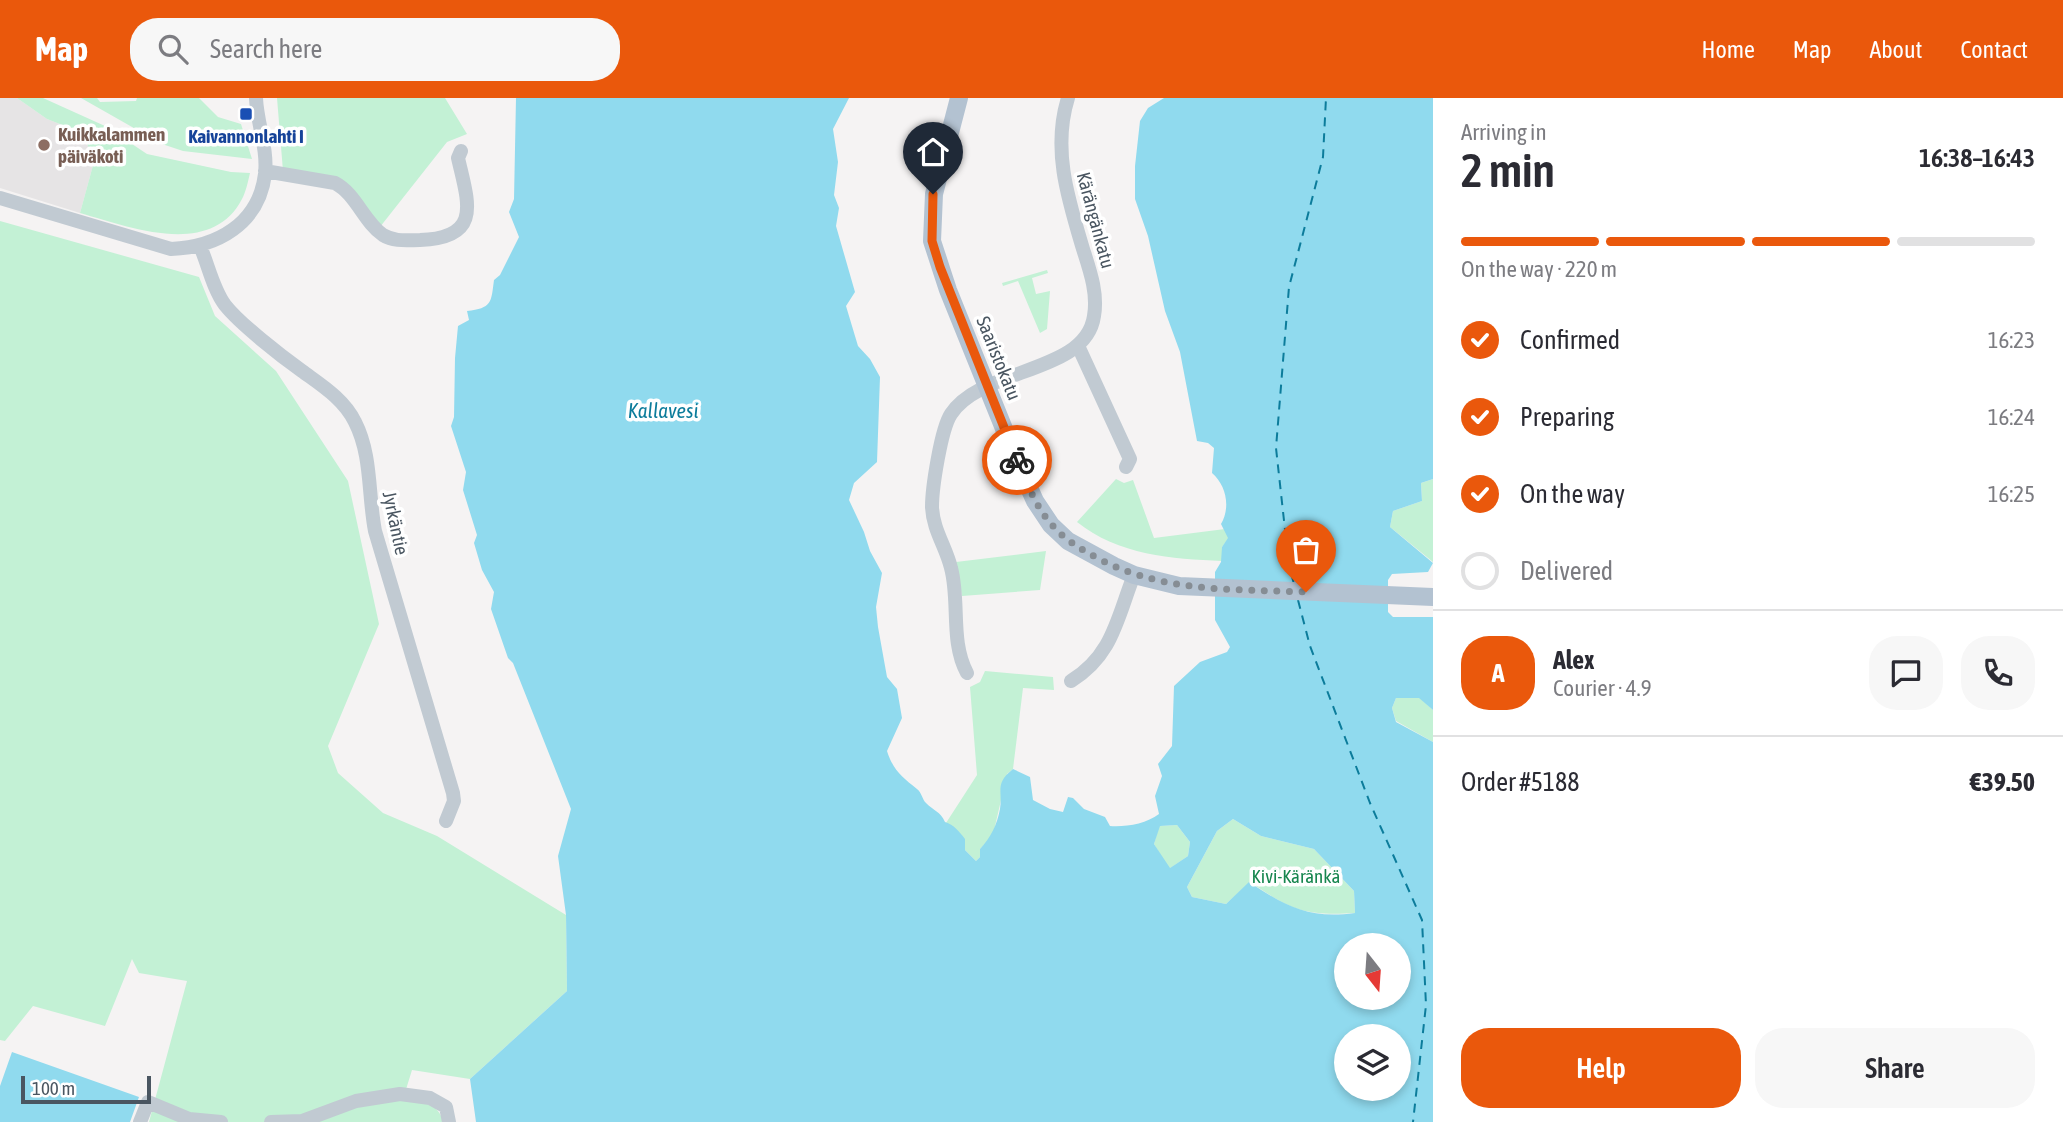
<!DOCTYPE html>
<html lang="en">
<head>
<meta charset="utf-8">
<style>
  :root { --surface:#fff; --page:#f7f7f7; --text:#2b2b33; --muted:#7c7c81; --line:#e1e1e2; --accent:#ea580c }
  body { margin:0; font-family:"Asap Condensed",sans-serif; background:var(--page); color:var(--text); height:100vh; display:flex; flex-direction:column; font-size:26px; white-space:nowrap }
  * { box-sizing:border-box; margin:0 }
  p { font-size:23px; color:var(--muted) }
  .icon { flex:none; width:38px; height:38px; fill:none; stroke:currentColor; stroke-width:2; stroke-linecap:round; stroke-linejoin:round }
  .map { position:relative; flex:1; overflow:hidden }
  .details { display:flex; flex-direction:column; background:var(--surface); width:630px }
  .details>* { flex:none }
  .needle { width:46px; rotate:163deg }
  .tools { position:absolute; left:1334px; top:835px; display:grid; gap:14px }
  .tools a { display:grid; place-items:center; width:77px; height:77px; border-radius:50%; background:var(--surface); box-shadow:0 4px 10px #0003; font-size:35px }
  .scale { position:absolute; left:21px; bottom:18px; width:130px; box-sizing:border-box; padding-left:7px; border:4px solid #4a5661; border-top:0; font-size:19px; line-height:24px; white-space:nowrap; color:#4a5661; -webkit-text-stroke:5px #fff; paint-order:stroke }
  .pin { position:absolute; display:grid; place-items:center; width:60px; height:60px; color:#fff; margin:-72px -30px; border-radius:50% 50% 50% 0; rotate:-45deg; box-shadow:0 0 7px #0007 }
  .pin .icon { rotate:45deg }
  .courier { position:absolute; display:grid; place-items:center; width:70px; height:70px; margin:-35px; border:5px solid #ea580c; border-radius:50%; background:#fff; color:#222; box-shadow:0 2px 9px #0007 }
  .overview em { font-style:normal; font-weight:600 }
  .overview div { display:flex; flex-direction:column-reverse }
  .overview { display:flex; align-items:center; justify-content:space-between; height:119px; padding:0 28px }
  h1 { font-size:46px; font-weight:600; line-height:52px }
  .bar { display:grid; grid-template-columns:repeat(4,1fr); gap:10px 7px; align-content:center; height:84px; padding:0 28px }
  .bar i { height:9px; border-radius:5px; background:var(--line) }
  .bar .current { background:var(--accent) }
  .bar p { grid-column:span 4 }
  .line { display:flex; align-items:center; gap:18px; padding:0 28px; border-top:2px solid var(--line) }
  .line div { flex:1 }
  .round { display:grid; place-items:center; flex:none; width:74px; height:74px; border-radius:28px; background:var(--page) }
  ol { padding:0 28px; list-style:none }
  li { display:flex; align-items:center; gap:21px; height:77px }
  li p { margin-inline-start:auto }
  li .icon { padding:7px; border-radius:50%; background:var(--accent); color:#fff; stroke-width:4 }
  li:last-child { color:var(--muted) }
  li i { width:38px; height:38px; border:4px solid var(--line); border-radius:50% }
  .primary-button { display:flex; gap:14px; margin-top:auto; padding:14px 28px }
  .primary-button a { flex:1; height:80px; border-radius:28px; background:var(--accent); color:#fff; font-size:28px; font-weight:600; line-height:80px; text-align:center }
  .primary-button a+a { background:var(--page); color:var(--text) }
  header { display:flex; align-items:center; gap:42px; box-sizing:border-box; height:98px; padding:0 35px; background:var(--accent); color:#fff }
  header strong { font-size:33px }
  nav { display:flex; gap:38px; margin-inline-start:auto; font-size:24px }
  .search { width:490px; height:63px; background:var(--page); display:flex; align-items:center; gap:18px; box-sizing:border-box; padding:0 24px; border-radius:28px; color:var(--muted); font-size:26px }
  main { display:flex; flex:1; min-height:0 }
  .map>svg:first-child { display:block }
</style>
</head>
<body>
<header>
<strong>Map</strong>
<div class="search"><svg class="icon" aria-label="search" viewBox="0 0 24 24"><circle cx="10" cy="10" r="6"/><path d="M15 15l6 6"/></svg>Search here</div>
<nav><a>Home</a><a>Map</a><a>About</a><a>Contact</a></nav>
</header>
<main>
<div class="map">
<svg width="1433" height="1024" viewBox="0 0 1433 1024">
  <rect width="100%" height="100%" fill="#f5f3f3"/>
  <path fill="#e6e4e5" d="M 0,0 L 17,0 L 47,21 L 80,34 L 95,60 L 80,115 L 0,90 Z"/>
  <path fill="#c3f1d5" d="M 17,0 L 43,0 L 105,28 L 147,56 L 231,74 L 250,75 C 248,83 246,94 242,101 C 211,161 129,129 80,115 L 95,60 L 80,34 L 47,21 Z
    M 81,0 L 97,0 L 100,4 L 136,3 L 137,0 L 199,0 L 218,19 L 241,26 L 252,61 L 183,53 L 162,46 Z
    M 277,0 L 445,0 L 467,36 L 447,44 L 380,129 L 346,86 L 283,73 Z
    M 0,123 L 199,179 L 215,218 L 276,273 L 348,383 L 379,526 L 328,648 L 338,675 L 383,715 L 437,738 L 566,817 L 567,893 L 470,981 L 412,972 L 403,1001 C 421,1004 439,1004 443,1024 L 149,1024 L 187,883 L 139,875 L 132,861 L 105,928 L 33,908 L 5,943 L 0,942 Z
    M 1047,172 L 1048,175 L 1032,180 L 1036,196 L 1050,193 L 1047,231 L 1040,235 L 1018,183 L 1003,188 L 1002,185 Z
    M 1116,381 L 1124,385 L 1133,382 L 1154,440 L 1225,431 L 1229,440 L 1222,449 L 1222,463 C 1172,461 1118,457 1077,424 Z
    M 1433,381 L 1433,464 L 1390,429 L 1393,413 L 1422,403 L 1421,385 Z
    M 1046,453 L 1040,492 L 962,498 L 956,464 Z
    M 985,573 L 1053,579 L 1054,592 L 1023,590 L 1013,671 L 1007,676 L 993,737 L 980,751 L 980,759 L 976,763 L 965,752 L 946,725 L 977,677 L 970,589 L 980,584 Z
    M 1396,600 L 1420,600 L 1433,612 L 1433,644 L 1396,623 L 1392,610 Z
    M 1233,721 L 1261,738 L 1314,751 L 1354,793 L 1355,815 C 1305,818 1291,812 1250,784 L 1226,806 L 1192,799 L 1187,789 L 1217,733 Z
    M 1177,727 L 1190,744 L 1188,758 L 1169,771 L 1154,746 L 1159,728 Z"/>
  <path fill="#90daee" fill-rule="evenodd" d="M 516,0 L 849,0 L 833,31 L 838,64 L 834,97 L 839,110 L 836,128 L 855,194 L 846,208 L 858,248 L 870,261 L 880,279 L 877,364 L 854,385 L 849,402 L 864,434 L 870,453 L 882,475 L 876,509 L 878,529 L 887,579 L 897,591 L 902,620 L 887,653 C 893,672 902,679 917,691 C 922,695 922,701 926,705 C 934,713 940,713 945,724 C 954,727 959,733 965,741 L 965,752 L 976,763 L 980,759 L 980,751 C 991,739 997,727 1000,711 C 1003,693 994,686 1013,671 L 1030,679 L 1033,702 L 1050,711 L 1063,714 L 1068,699 L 1073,700 L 1084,711 L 1105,719 L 1110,728 C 1126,729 1146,726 1159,716 L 1155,698 L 1162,678 L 1158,666 L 1172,648 L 1174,588 L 1200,564 L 1227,554 L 1230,549 L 1215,522 L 1215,474 L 1221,464 L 1222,449 L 1228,440 L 1221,426 C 1231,409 1226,387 1212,375 L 1214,350 L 1208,345 L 1197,343 L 1180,254 L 1165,213 L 1148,138 L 1135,101 L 1135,68 L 1140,23 L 1148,10 L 1164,0 L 1433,0 L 1433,381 L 1421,385 L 1422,403 L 1393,413 L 1390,429 L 1433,465 L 1428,474 L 1392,476 L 1388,482 L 1388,514 L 1393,519 L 1433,519 L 1433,612 L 1419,600 L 1396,600 L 1392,610 L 1396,624 L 1433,644 L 1433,1024 L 476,1024 L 470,981 L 567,893 L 566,817 L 558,758 L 571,711 L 513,565 L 508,560 L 491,511 L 494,494 L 482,472 L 474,445 L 477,437 L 463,392 L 466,374 L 451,328 L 454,319 L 455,260 L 458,228 L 469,222 L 467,213 C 492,210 491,205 494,182 L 500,177 L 519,139 L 509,114 L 514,101 ZM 1233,721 L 1261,738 L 1314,751 L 1354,793 L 1355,815 C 1309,821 1287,809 1249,784 L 1226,806 L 1192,799 L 1187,789 L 1217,733 ZM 1177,727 L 1190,744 L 1188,758 L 1170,770 L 1154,746 L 1160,728 ZM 1346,847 L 1398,847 L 1398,900 L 1346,900 ZM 1346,938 L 1398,938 L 1398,990 L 1346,990 Z
    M 12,954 L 139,999 L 130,1024 L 0,1024 L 0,988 Z"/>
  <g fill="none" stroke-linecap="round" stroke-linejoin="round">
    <path stroke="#0c7c9b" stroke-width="2" stroke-dasharray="9 7" stroke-linecap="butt" d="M 1294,486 L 1289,468 L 1276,350 L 1289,189 L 1323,59 L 1326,0
      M 1298,502 L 1310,548 L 1370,705 L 1422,822 L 1426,907 L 1413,1024"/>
    <path stroke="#c1cad2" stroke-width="14" d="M 265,73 L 335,85 C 356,96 364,124 383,137 C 394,144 408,142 420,142 C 483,140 468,104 458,60 L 461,53
      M 0,100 L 171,151 C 217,149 259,126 265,76 C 268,51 257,25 256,0
      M 200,148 C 208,166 213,191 225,207 C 240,226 281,258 302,273 C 321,287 344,301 355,324 C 372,357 368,397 375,433 L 453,695 L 454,703 L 446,723
      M 1079,250 L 1130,361 L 1126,369
      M 967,575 C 950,544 960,503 951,470 C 946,449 933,432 932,409 C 932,390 941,331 951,316 C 982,269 1086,276 1094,218 C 1098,195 1090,173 1083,151 C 1068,101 1052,51 1068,0
      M 1071,583 C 1113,557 1117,520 1134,477
      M 140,1024 L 148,1004 L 189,1021 L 221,1024
      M 271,1024 L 302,1023 L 356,1003 L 400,996 L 430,1000 L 446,1009 L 449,1024"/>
    <path stroke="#b3c2d1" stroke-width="18" d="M 959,0 L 934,96 L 932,143 L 948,192 L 1017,363 L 1035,403 L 1051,427 L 1068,443 L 1114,468 L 1134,477 L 1179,488 L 1433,499"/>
  </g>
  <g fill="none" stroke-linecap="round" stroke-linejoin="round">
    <path stroke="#868d94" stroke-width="7" stroke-dasharray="0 12.6" d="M 1017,362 C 1027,385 1036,410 1053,428 C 1066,443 1083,452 1101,462 C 1167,495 1234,491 1306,494"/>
    <path stroke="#ea580c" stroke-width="9" d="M 933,96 L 932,143 L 940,169 L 1017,362"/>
  </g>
  <rect fill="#1a4fb4" stroke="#fff" stroke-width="2.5" x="239" y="9" width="14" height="14" rx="3.5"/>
  <circle fill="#8d6e63" stroke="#fff" stroke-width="2.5" cx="44" cy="47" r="7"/>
  <g text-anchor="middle" stroke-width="7" stroke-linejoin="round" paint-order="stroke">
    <g font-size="19" font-weight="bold" fill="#785e54" stroke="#fff" text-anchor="start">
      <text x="58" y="43">Kuikkalammen<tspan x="58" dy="22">päiväkoti</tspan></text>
    </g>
    <g font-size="19" font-weight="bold" fill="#164399" stroke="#fff">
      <text x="246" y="45">Kaivannonlahti I</text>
    </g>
    <g font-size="19" fill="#4a5661" stroke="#fff">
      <text transform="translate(1096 122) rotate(75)" y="7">Kärängänkatu</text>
      <text transform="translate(999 260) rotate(68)" y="7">Saaristokatu</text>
      <text transform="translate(396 425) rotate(78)" y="7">Jyrkäntie</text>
    </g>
    <g font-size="19" fill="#17864f" stroke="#fff">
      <text x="1296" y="785">Kivi-Käränkä</text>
    </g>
    <g font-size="21" font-style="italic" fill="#0c7c9b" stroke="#fff">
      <text x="663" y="320">Kallavesi</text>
    </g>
  </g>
</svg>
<div class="tools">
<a><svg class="needle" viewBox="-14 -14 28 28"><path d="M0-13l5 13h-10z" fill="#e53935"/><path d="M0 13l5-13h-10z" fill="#7c7c81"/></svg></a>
<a><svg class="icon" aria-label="layers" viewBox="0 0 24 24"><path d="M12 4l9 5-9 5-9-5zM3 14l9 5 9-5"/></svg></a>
</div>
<div class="scale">100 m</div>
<div class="pin" style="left:1306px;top:494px;background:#ea580c"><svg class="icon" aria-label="bag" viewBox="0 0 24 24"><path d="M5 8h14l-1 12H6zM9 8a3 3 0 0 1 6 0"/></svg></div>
<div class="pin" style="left:933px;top:96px;background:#1f2937"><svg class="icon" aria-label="home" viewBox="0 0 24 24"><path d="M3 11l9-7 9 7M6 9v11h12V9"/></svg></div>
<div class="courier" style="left:1017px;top:362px"><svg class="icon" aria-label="bike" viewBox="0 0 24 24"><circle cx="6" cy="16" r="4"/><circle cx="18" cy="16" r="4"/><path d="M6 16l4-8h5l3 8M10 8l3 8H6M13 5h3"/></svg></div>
</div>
<section class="details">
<div class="overview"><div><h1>2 min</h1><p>Arriving in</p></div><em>16:38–16:43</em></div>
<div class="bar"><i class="current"></i><i class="current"></i><i class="current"></i><i></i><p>On the way · 220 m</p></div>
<ol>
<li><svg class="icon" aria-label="check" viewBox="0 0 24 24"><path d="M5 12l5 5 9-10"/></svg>Confirmed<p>16:23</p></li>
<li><svg class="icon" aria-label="check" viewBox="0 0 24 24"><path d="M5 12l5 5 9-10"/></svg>Preparing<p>16:24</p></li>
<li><svg class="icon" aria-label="check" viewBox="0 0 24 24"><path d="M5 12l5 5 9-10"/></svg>On the way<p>16:25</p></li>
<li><i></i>Delivered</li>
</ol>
<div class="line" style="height:126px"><b class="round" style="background:var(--accent);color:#fff">A</b><div><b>Alex</b><p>Courier · 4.9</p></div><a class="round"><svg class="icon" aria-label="chat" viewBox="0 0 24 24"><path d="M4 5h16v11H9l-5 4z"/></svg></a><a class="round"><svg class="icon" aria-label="phone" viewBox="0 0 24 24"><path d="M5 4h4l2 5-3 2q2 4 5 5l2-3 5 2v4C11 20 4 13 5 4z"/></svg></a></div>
<div class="line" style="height:91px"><div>Order #5188</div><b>€39.50</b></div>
<div class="primary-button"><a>Help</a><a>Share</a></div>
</section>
</main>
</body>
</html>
